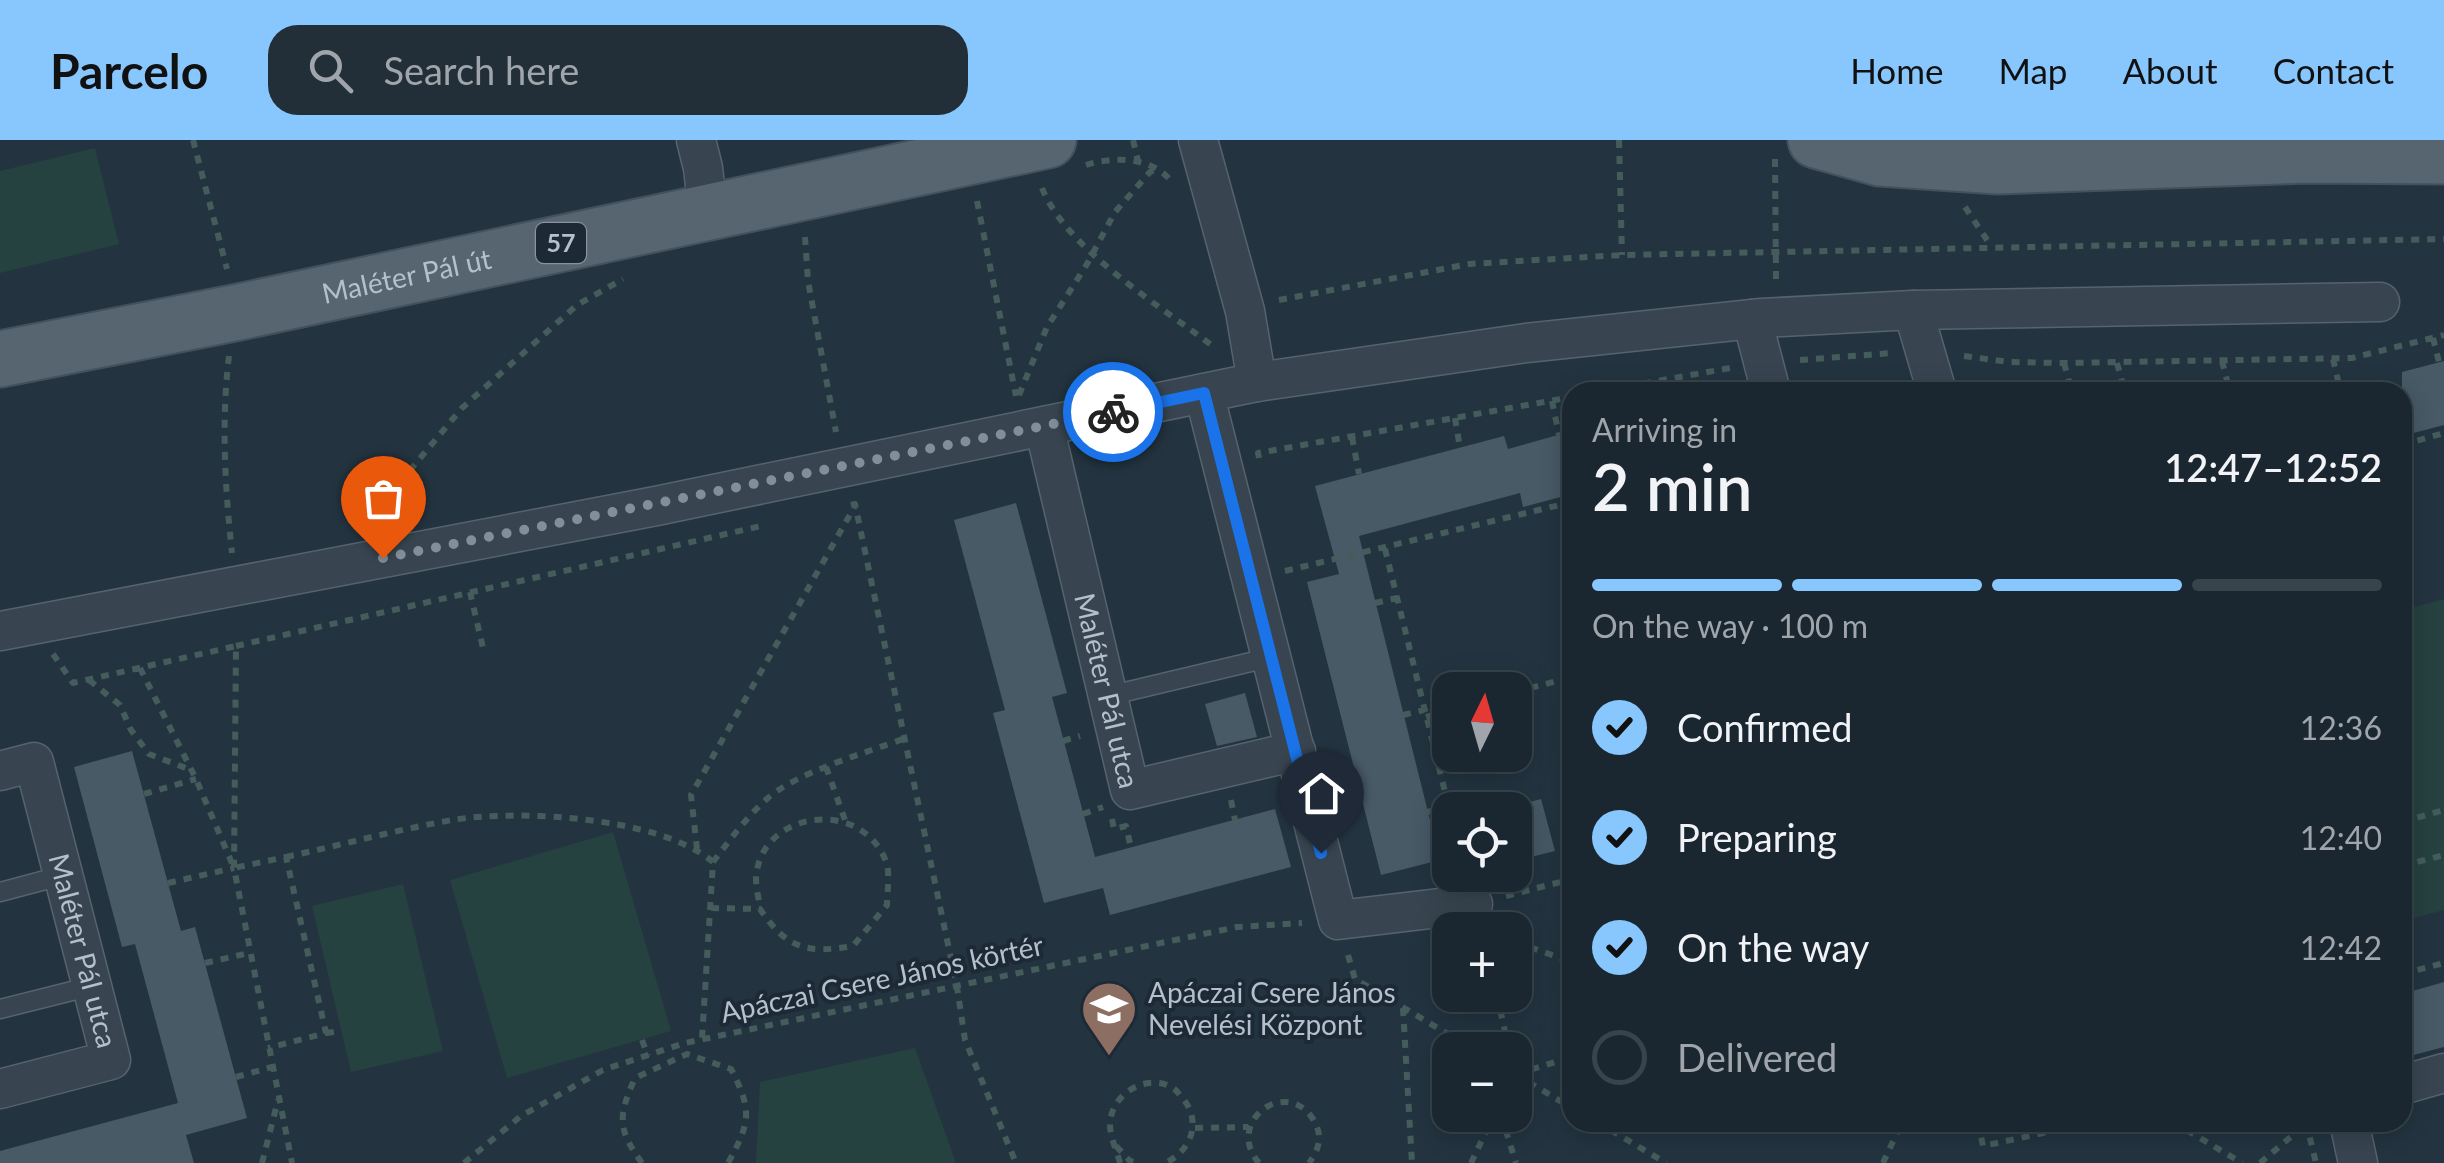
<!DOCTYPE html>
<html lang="en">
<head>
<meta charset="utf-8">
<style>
  :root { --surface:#1a2730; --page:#232f38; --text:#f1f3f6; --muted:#9fa5ab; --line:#38444c; --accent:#87c7fd }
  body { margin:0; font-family:Lato,sans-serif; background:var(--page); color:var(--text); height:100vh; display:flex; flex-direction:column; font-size:38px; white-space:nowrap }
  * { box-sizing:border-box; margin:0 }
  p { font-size:32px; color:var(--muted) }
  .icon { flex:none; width:55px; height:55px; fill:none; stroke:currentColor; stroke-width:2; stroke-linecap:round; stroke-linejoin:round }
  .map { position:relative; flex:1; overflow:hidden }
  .drawer { position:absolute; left:1562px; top:242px; width:850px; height:750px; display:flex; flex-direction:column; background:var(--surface); border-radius:30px; box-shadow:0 5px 25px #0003,0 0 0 2px var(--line) }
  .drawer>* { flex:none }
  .needle { width:65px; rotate:5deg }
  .buttons { position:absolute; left:1432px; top:532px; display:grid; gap:20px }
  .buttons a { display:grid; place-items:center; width:100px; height:100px; border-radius:20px; background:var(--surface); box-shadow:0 5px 25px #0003,0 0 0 2px var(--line); font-size:50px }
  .pin { position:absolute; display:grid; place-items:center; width:85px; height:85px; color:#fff; margin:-102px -42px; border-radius:50% 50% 50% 0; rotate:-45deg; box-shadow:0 0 10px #0007 }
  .pin .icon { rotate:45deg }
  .courier { position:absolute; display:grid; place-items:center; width:100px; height:100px; margin:-50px; border:8px solid #1a73e8; border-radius:50%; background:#fff; color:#222; box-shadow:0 2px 12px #0007 }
  .overview em { font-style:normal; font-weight:600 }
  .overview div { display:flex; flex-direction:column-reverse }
  .overview { display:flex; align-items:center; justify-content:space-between; height:170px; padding:0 30px }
  h1 { font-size:65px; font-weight:600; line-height:75px }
  .bar { display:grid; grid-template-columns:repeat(4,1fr); gap:15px 10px; align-content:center; height:120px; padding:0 30px }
  .bar i { height:12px; border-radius:8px; background:var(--line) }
  .bar .on { background:var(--accent) }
  .bar p { grid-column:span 4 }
  ol { padding:0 30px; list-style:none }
  li { display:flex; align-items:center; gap:30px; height:110px }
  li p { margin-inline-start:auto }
  li .icon { padding:10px; border-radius:50%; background:var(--accent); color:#111; stroke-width:4 }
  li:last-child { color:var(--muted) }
  li i { width:55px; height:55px; border:5px solid var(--line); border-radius:50% }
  header { display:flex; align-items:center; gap:60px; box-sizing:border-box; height:140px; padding:0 50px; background:var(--accent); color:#111 }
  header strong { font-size:48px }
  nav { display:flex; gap:55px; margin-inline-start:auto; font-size:35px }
  .search { width:700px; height:90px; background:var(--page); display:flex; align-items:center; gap:25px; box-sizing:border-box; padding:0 35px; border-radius:30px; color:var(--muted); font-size:38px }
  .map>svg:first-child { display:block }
</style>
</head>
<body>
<header>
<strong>Parcelo</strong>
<div class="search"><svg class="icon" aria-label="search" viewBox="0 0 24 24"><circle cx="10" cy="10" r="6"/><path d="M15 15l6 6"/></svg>Search here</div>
<nav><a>Home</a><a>Map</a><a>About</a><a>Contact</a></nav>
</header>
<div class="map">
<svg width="2444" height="1023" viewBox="0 0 2444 1023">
  <rect width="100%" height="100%" fill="#233440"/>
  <path fill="#254140" d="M 95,8 L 119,104 L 0,133 L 0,31 Z
    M 2444,459 L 2444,770 L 2403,781 L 2403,699 L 2409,697 L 2402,674 L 2403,470 Z
    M 613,692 L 671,891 L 507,938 L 450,740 Z
    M 403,744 L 443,911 L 351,932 L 312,766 Z
    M 915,908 L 956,1023 L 756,1023 L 760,942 Z"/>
  <path fill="#475a66" d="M 2444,221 L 2444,285 L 2402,296 L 2402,232 Z
    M 1572,291 L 1572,354 L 1523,367 L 1520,353 L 1359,396 L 1440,720 L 1381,735 L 1307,442 L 1339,434 L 1315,346 L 1504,296 L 1508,309 Z
    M 1016,363 L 1067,553 L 1052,557 L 1095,717 L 1275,669 L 1291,727 L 1110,775 L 1103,748 L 1044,763 L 993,573 L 1005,570 L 954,380 Z
    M 1245,553 L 1257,597 L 1217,606 L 1205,564 Z
    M 132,611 L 181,791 L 195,787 L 247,978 L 186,995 L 194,1023 L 0,1023 L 0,1011 L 178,963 L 135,804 L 122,807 L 74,627 Z
    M 1541,659 L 1555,711 L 1515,721 L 1515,666 Z
    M 2444,842 L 2444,907 L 2402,918 L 2402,854 Z"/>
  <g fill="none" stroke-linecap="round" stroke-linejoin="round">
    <g stroke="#56636e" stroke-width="21">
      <path id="lane" d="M 1108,556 L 1272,517
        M 0,752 L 64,735
        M 0,869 L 92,846"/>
    </g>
    <g stroke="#56636e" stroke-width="41">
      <g id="street">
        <path d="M 696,0 L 703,28 L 708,72"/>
        <path d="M 1198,0 L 1245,171 L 1257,242"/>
        <path d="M 1913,170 L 1937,252"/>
        <path d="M 1752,179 L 1771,252"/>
        <path d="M 1204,253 L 1338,780 L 1473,764"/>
        <path id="s1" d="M 1044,286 L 1130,650 L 1296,611"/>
        <path d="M 0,491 L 656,366 L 1257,242 L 1526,203 L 1762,178 L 1913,170 L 2380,162"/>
        <path id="s2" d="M 0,631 L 34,622 L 111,920 L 0,949"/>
        <path d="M 2402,945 L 2444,933"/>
        <path d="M 2349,982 L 2358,1023"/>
      </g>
    </g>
    <g stroke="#44515c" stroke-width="59">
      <g id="primary">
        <path d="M 1816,0 L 1880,18 L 1998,26 L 2306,15 L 2444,16"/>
        <path id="s3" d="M 0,219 L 234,173 L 1048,0"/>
      </g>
    </g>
    <path stroke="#445d5c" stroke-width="6" stroke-dasharray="8 8" stroke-linecap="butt" d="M 193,0 L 227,129
      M 1133,0 L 1138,21
      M 1619,0 L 1622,115
      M 1775,19 L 1776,141
      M 1086,25 C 1114,16 1152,17 1171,41
      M 1042,48 C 1066,109 1162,167 1214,207
      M 977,61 L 1016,256
      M 1965,67 L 1991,106
      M 805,97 L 808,141 L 836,292
      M 1279,160 L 1469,124 L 1622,115 L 2444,99
      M 2433,198 L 2439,222
      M 229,216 C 221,281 225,348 232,413
      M 1964,216 L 2009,222 L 2064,223 L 2352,218 L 2444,195
      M 2333,219 L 2340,249
      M 1800,220 L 1892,213
      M 2222,221 L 2230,252
      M 2064,223 L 2072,252
      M 2117,223 L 2125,252
      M 1596,252 L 1730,228
      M 1019,255 L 1047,187 L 1087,124 L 1115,72 L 1150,32 L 1157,29
      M 1552,261 L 1559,295
      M 1455,278 L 1460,308
      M 1352,297 L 1359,334
      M 2402,305 L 2444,293
      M 1259,318 L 1258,313 L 1572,257
      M 851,365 L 855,364 L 957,847 L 965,900 L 1016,1023
      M 372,382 L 386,359 L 462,268 L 577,165 L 623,139
      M 1385,409 L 1450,672
      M 1285,431 L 1572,362
      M 470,452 L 483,508
      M 1375,463 L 1397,458
      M 236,506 L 761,386
      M 53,514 L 73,543 L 236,506 L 234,728 L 292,1023
      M 140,528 L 196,639 L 234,728 L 286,717 L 326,893 L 268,908
      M 89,540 L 120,565 L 131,590 L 149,614 L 191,630
      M 1515,552 L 1572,537
      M 1403,575 L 1424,570
      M 1426,577 L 1450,570
      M 1063,601 L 1080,596
      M 826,627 L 845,680
      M 144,654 L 196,639
      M 1231,660 L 1235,680
      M 1427,672 L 1449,667
      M 1083,674 L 1103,667
      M 1112,679 L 1114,689 L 1126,686 L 1131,708
      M 2402,682 L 2444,670
      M 697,709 L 691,655 L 856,364
      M 286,717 C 341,705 396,690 452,680 C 520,669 660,677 713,722 L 702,899
      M 713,722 C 730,700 747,676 769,657 C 799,632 865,613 903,599
      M 2402,726 L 2444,715
      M 168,743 L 234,728
      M 1506,756 L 1572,739
      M 711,768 L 760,769 C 787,809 807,814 853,806 L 887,765 C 887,751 891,732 885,719 C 859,659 768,671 757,730 C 754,742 759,758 760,769
      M 1515,802 L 1572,822
      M 1348,815 L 1355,839 L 1475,910
      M 205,823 L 249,813
      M 2402,834 L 2444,823
      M 1497,855 L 1509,910
      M 1403,868 L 1412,1023
      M 326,893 L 341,891
      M 642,900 L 648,916
      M 1515,934 L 1572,968
      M 1516,934 L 1572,917
      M 236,937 L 272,927
      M 1501,975 L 1516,1023
      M 1597,982 L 1666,1023
      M 1978,982 L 1983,1006 L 2048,992 L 2046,982
      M 2173,982 L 2242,1023
      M 2306,982 L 2316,1023
      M 1195,988 L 1248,987
      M 1116,1006 L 1130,1021 L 1140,1023
      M 262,1023 L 278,960
      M 464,1023 L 521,976 L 603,930 L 685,903 L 1237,787 L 1302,783
      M 642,1023 C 617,989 618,976 635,938 L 687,914 L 731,929 C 753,971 750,983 728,1023
      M 1120,1023 C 1117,1011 1110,997 1110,985 C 1110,954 1147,932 1173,948 C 1178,951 1180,956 1184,960 C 1202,983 1190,1012 1165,1023
      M 1259,1023 C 1224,983 1285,936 1313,979 C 1323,995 1320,1008 1309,1023
      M 1471,1023 L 1494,975
      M 1883,1023 L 1902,982
      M 2260,1023 L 2306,984"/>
    <use href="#lane" stroke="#384550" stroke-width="18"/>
    <use href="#street" stroke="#384550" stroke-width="38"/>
    <use href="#primary" stroke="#566570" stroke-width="55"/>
  </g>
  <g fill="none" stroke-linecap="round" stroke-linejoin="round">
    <path stroke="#818f9a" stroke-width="10" stroke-dasharray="0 18" d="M 383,418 L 1113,272"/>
    <path stroke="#1a73e8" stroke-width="12" d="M 1113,272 L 1204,253 L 1321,713"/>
  </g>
  <defs>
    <g id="school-pin" transform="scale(2.875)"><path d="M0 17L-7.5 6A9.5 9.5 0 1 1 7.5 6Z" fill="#8d6e63" stroke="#1d2a35"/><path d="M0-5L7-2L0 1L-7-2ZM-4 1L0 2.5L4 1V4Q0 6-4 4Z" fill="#fff"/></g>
  </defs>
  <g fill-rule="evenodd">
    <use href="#school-pin" x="1109" y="869"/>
  </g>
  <g text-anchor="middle" stroke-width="8" stroke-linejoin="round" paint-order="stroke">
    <rect fill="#1d2a35" stroke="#87939e" stroke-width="2.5" x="536" y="83" width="50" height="40" rx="8"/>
    <g font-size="25" font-weight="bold" fill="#b4c0cb">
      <text x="561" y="112">57</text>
    </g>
    <g font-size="28" fill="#b4c0cb" stroke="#1d2a35">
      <text dy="10" stroke="none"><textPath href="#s3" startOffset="415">Maléter Pál út</textPath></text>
      <text dy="10" stroke="none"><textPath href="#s1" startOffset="272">Maléter Pál utca</textPath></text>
      <text dy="10" stroke="none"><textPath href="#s2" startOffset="230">Maléter Pál utca</textPath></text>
      <text transform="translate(882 839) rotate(-12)" y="10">Apáczai Csere János körtér</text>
    </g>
    <g font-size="28" fill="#b4c0cb" stroke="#1d2a35" text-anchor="start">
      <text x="1148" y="863">Apáczai Csere János<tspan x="1148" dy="32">Nevelési Központ</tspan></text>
    </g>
  </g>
</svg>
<div class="buttons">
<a><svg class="needle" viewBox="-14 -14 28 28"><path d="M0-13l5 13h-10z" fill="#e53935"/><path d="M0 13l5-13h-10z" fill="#9fa5ab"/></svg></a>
<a><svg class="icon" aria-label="locate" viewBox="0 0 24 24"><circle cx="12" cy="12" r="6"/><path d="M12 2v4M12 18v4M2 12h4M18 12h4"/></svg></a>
<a>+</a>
<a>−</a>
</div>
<div class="pin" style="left:383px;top:418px;background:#ea580c"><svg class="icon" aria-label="bag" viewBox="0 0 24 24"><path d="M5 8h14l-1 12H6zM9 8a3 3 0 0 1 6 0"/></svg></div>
<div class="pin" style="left:1321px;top:713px;background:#1f2937"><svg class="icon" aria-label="home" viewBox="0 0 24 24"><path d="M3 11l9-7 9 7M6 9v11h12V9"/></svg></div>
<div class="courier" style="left:1113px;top:272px"><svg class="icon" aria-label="bike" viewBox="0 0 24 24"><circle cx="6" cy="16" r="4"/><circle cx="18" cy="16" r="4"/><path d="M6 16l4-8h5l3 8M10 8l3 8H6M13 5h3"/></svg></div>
<section class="drawer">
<div class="overview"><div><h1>2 min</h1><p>Arriving in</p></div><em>12:47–12:52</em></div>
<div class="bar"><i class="on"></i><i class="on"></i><i class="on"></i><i></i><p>On the way · 100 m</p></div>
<ol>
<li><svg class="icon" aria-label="check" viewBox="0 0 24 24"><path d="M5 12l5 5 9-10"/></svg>Confirmed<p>12:36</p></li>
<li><svg class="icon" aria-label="check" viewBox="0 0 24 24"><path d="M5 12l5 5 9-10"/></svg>Preparing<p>12:40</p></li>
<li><svg class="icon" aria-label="check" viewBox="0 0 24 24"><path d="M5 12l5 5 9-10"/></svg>On the way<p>12:42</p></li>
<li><i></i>Delivered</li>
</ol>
</section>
</div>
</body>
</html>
